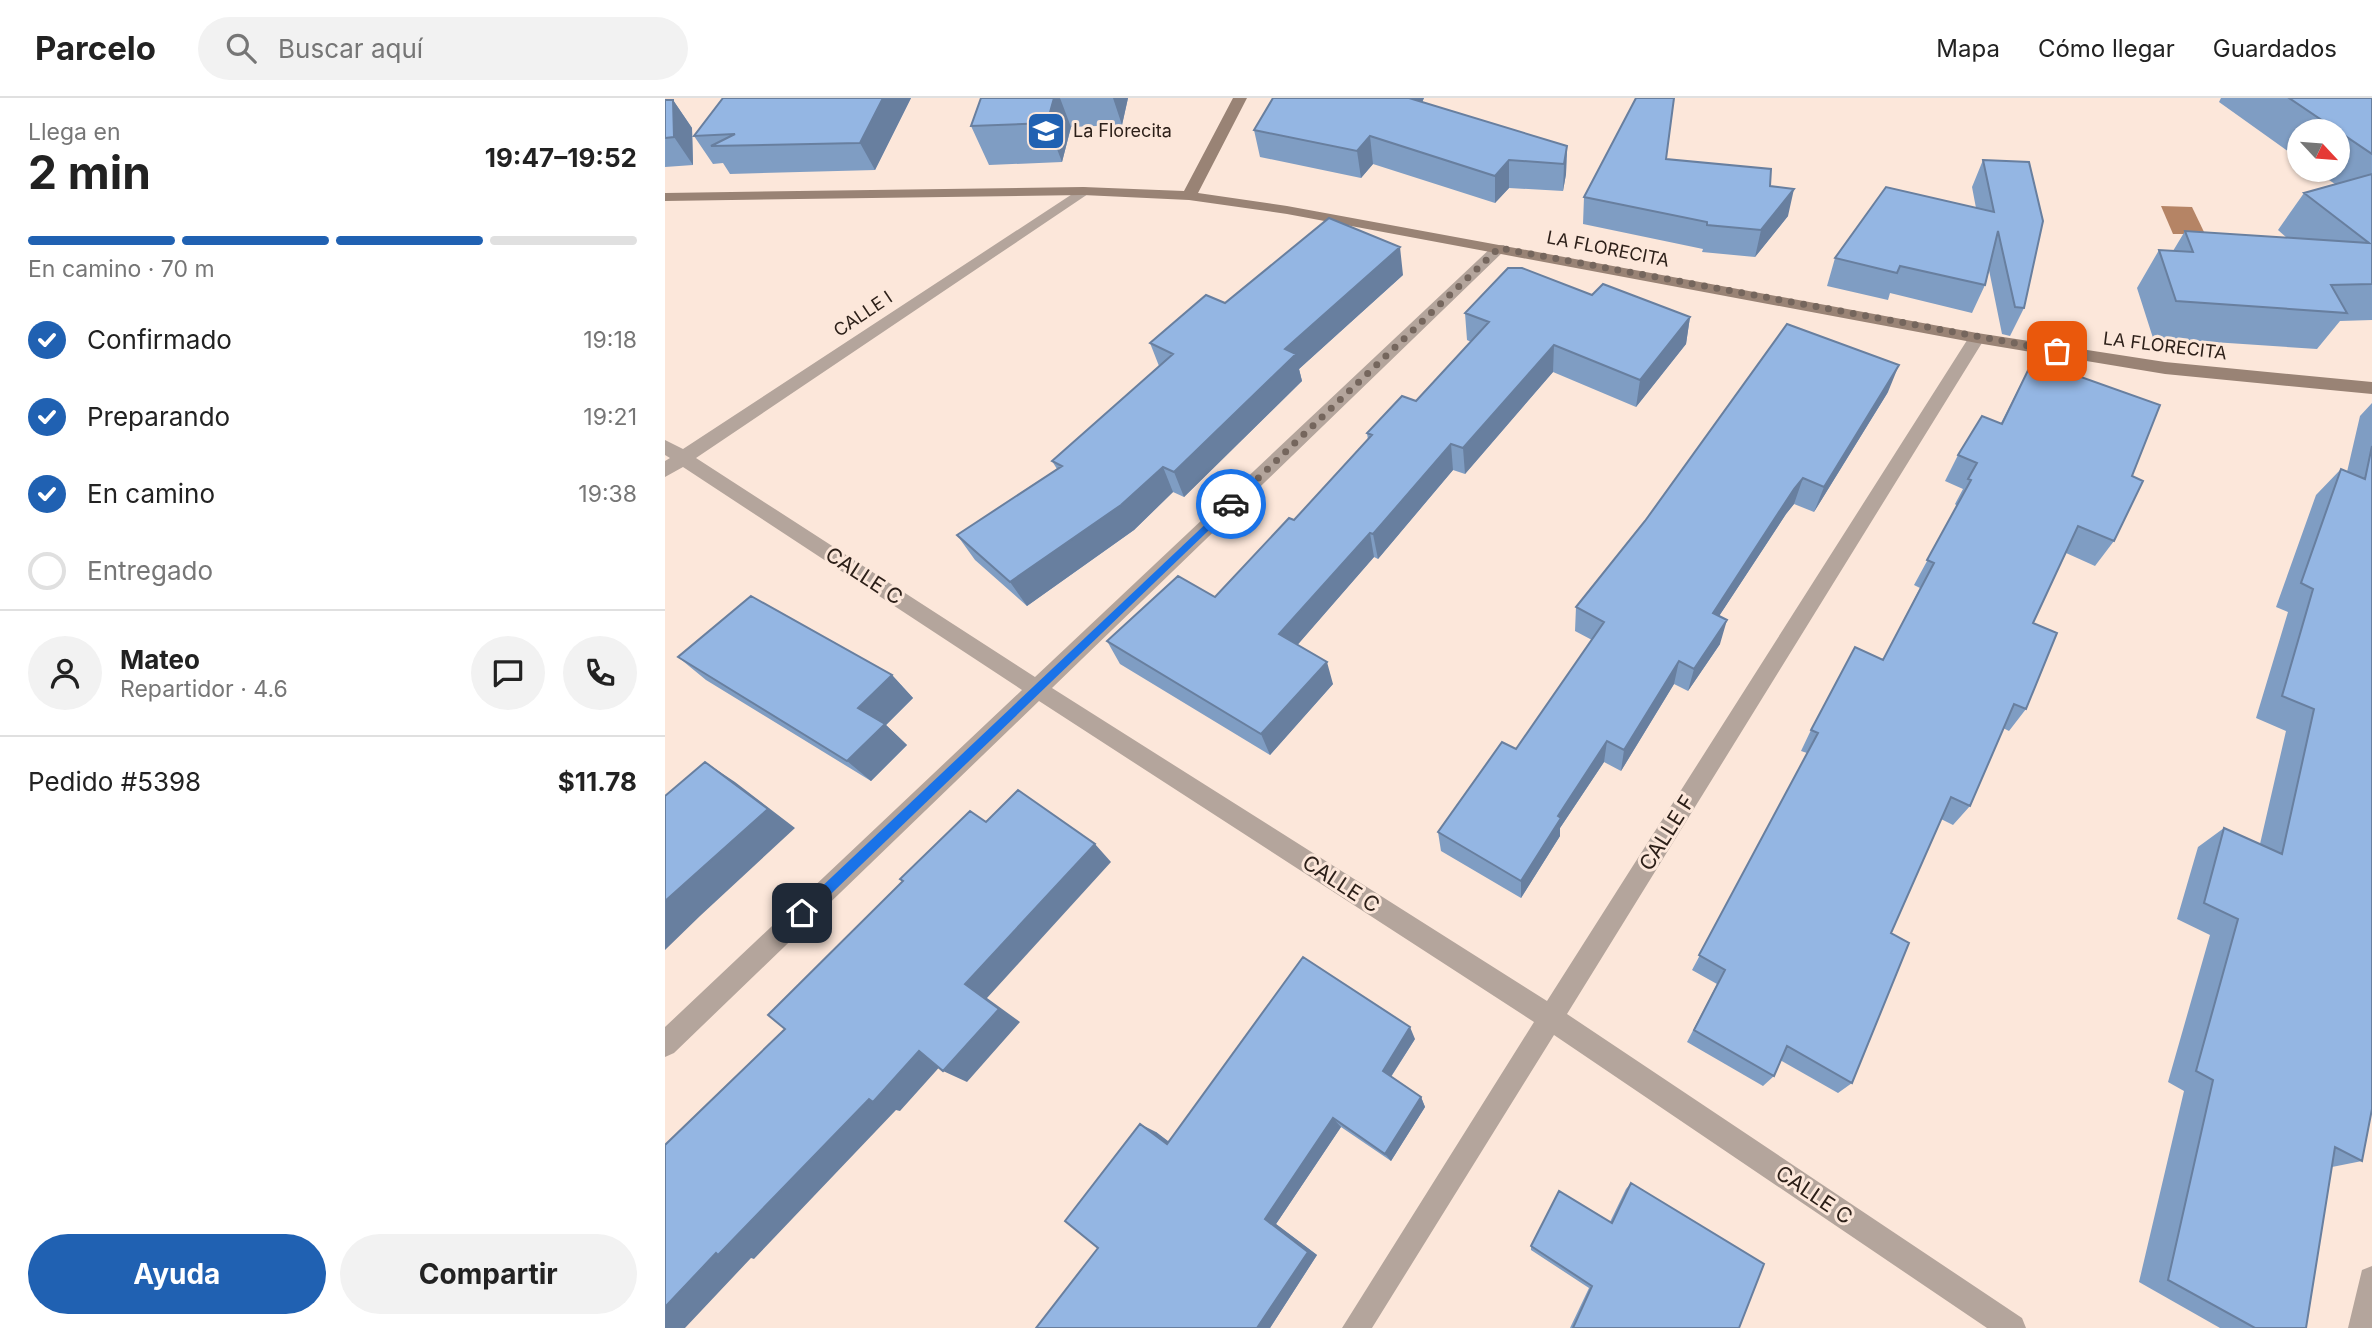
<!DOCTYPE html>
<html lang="es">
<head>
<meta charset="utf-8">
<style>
  :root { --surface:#fff; --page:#f2f2f2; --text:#222; --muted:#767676; --line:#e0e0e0; --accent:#2061b2 }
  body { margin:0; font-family:Inter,sans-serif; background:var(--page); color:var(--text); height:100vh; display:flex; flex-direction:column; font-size:26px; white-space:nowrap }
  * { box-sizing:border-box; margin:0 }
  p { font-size:23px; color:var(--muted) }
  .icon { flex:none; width:38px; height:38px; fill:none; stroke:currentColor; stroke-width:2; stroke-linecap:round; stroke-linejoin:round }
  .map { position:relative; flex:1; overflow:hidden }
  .drawer { display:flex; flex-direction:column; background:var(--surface); width:665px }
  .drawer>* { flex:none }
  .needle { width:46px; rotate:116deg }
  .tools { position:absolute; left:1622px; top:21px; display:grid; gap:14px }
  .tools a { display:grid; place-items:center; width:63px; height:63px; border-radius:50%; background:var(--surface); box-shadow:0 2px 5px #0004; font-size:35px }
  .pin { position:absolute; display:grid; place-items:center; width:60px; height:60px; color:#fff; margin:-30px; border-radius:14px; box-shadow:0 4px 10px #0006 }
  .courier { position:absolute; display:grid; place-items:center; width:70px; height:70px; margin:-35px; border:5px solid #1a73e8; border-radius:50%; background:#fff; color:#222; box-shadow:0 2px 9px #0007 }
  .headline em { font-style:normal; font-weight:700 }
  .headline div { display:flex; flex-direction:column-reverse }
  .headline { display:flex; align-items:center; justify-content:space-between; height:119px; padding:0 28px }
  h1 { font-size:46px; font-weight:700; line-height:52px }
  .bar { display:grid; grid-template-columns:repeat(4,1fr); gap:10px 7px; align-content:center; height:84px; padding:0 28px }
  .bar i { height:9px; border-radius:5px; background:var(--line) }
  .bar .on { background:var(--accent) }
  .bar p { grid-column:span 4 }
  .line { display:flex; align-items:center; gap:18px; padding:0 28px; border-top:2px solid var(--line) }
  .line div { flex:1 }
  .round { display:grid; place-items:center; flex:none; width:74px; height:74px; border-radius:37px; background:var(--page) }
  ol { padding:0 28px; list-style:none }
  li { display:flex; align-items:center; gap:21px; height:77px }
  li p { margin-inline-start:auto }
  li .icon { padding:7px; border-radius:50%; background:var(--accent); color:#fff; stroke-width:4 }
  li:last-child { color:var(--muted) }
  li i { width:38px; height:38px; border:4px solid var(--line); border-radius:50% }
  .button { display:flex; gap:14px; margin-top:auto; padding:14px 28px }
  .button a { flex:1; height:80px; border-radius:42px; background:var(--accent); color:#fff; font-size:28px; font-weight:700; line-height:80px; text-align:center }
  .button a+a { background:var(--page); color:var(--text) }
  header { display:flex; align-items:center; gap:42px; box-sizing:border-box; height:98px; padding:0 35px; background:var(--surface); border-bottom:2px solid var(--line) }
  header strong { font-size:33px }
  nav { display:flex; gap:38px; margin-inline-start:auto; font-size:24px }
  .search { width:490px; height:63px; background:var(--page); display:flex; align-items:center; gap:18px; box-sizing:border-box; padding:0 24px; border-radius:38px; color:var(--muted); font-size:26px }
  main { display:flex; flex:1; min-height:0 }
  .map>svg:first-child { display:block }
</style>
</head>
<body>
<header>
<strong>Parcelo</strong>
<div class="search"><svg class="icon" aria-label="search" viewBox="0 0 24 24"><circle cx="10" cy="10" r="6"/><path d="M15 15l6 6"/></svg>Buscar aquí</div>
<nav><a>Mapa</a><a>Cómo llegar</a><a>Guardados</a></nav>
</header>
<main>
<section class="drawer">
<div class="headline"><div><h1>2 min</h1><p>Llega en</p></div><em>19:47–19:52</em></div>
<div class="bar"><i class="on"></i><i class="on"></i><i class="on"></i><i></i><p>En camino · 70 m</p></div>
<ol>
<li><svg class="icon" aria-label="check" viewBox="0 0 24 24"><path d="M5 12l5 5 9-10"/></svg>Confirmado<p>19:18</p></li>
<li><svg class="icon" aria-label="check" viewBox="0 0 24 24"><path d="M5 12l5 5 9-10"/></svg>Preparando<p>19:21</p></li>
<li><svg class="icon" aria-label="check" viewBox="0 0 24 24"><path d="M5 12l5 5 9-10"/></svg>En camino<p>19:38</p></li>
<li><i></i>Entregado</li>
</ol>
<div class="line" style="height:126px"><a class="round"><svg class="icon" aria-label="person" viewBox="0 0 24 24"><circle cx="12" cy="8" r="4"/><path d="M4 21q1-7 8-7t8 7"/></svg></a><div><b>Mateo</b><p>Repartidor · 4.6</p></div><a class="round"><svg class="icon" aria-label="chat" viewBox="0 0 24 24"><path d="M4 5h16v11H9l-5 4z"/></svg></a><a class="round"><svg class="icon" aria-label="phone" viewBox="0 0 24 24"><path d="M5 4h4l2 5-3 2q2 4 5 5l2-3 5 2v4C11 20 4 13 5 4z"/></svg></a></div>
<div class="line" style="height:91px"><div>Pedido #5398</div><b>$11.78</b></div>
<div class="button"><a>Ayuda</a><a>Compartir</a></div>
</section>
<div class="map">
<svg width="1707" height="1230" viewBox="0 0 1707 1230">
  <rect width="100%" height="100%" fill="#fce7da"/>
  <path fill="#b58465" d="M 1496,108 L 1527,109 L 1540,136 L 1508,136 Z"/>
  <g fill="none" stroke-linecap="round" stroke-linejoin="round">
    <path fill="#b4a59c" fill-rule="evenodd" d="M 418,89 L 423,90 L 425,93 L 423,96 L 31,360 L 370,579 L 829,147 L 839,147 L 842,150 L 839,153 L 387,590 L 882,903 L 1306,236 L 1318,236 L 1320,240 L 902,916 L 1357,1220 L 1361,1230 L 1322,1230 L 889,937 L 707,1230 L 677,1230 L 869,924 L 374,603 L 9,955 L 0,959 L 0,929 L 357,592 L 18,369 L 0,379 L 0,363 L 5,360 L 0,357 L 0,342 L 18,351 Z
      M 1707,1168 L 1707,1230 L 1683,1230 L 1697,1172 Z"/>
    <path fill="#998375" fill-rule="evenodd" d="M 568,0 L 582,0 L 533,95 L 622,108 L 1312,235 L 1500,264 L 1707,284 L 1707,296 L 1500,276 L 1312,245 L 622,116 L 524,102 L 418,97 L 0,103 L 0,95 L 418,89 L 519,93 Z"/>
  </g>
  <path fill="#7f9dc3" d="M 246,0 L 210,72 L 65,76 L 58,65 L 48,66 L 29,38 Z
    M 316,0 L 463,0 L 457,27 L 406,29 L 397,64 L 324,67 L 306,28 Z
    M 608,0 L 759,0 L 757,4 L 902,48 L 901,76 L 898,93 L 844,90 L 830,105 L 708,66 L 696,80 L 595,59 L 589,32 Z
    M 1556,0 L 1707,0 L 1707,222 L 1675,223 L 1652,251 L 1488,240 L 1472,190 L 1494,152 L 1508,153 L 1520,133 L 1622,140 L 1613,132 L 1639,95 L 1670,86 L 1649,72 L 1673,72 L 1673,33 L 1634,33 L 1634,61 L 1554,4 Z
    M 0,2 L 8,2 L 27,30 L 28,67 L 0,69 Z
    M 1001,61 L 1105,88 L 1123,118 L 1090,159 L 1037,154 L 1038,151 L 918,126 L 919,99 Z
    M 1318,62 L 1359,210 L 1345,238 L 1337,236 L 1324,172 L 1320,187 L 1307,215 L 1225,195 L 1223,202 L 1162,188 L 1170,160 L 1311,110 L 1307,89 Z
    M 738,177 L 634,271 L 637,283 L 519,399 L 508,394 L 469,432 L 362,508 L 310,462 L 292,437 L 392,371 L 387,363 L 494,268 L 485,245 L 560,205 Z
    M 927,197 L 1025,219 L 1021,246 L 971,309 L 888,274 L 800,376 L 788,372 L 713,461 L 709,459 L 632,547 L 668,586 L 605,657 L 455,566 L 442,543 L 550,499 L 629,422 L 703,342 L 702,335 L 751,303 L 806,244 L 802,242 L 800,215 Z
    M 1368,262 L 1467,378 L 1449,443 L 1430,468 L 1401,455 L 1368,525 L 1361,611 L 1344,633 L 1338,630 L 1305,708 L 1288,727 L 1276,721 L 1226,835 L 1187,985 L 1173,995 L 1115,962 L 1109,978 L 1098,988 L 1022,944 L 1052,886 L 1027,872 L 1142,655 L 1136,653 L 1146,632 L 1218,562 L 1255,490 L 1249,487 L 1292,408 L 1290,406 L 1298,391 L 1280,383 L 1293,357 L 1336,325 Z
    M 1223,294 L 1149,414 L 1129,406 L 1121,416 L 1054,518 L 1055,546 L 1023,593 L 1009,586 L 956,673 L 939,664 L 895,730 L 895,738 L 856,800 L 776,753 L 773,734 L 851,651 L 927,542 L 910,533 L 911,509 Z
    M 1707,305 L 1707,1011 L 1697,1063 L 1667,1069 L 1641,1230 L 1555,1230 L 1474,1184 L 1519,993 L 1503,984 L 1545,837 L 1512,821 L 1533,749 L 1559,730 L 1595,746 L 1621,633 L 1591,620 L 1623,514 L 1611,509 L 1651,397 L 1676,371 L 1682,374 L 1695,318 Z
    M 13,559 L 227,577 L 248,600 L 221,627 L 242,647 L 206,683 L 41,582 Z
    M 750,941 L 726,979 L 756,999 L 760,1009 L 726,1063 L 676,1029 L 611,1126 L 652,1157 L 605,1230 L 371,1230 L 433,1150 L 491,1034 L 503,1043 Z
    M 966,1085 L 1074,1230 L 905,1230 L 924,1190 L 866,1152 L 866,1148 L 945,1124 L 961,1091 Z"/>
  <path fill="#687f9f" d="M 218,0 L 246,0 L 210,72 L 195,45 Z
    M 389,0 L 395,0 L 406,29 L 397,64 L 382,25 Z
    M 448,0 L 463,0 L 457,27 Z
    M 744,0 L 759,0 L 746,28 Z
    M 8,2 L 27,30 L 28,67 L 9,39 Z
    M 705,38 L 708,66 L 696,80 L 692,53 Z
    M 902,48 L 901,76 L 898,93 L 899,66 Z
    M 844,62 L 844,90 L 830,105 L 830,78 Z
    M 1129,91 L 1123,118 L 1090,159 L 1096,132 Z
    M 735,149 L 738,177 L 634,271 L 637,283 L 519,399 L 509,374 L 620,251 Z
    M 1025,219 L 1021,246 L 971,309 L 975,282 Z
    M 889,247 L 888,274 L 800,376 L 798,350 Z
    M 1234,267 L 1223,294 L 1149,414 L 1159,389 Z
    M 786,346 L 788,372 L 713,461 L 708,436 Z
    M 498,369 L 508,394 L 469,432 L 362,508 L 345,484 Z
    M 1138,380 L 1129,406 L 1121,416 L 1041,538 L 1048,515 L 1129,391 Z
    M 705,435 L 709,459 L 622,559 L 614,536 Z
    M 1062,522 L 1055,546 L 1023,593 L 1029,571 Z
    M 1014,563 L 1009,586 L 956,673 L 959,652 Z
    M 662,564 L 668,586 L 605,657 L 596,636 Z
    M 227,577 L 248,600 L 221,627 L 242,647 L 206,683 L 182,663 L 193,610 Z
    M 942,643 L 939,664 L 895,730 L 895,738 L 856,800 L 856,783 L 893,718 Z
    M 40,664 L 70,684 L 130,730 L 35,818 L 0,852 L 0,803 Z
    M 430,746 L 446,764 L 322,900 L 355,924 L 302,984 L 278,973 L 300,886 Z
    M 745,929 L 750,941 L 723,983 L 718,973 Z
    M 254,953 L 279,964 L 235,1013 L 231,1012 L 89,1161 L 86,1160 L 20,1230 L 0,1230 L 0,1209 L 51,1155 L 204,1001 Z
    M 756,999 L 760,1009 L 726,1063 L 720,1056 Z
    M 668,1020 L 676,1029 L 611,1126 L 652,1157 L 605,1230 L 592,1230 L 600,1121 Z
    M 475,1026 L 491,1034 L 517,1054 L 502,1046 Z"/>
  <path fill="#94b6e3" stroke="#687f9f" stroke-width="2" d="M 58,0 L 218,0 L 195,45 L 46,48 L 70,36 L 29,38 Z
    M 316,0 L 389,0 L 382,25 L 306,28 Z
    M 608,0 L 744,0 L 902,48 L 899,66 L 844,62 L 830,78 L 705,38 L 692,53 L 589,32 Z
    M 971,0 L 1009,0 L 1001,61 L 1106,71 L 1105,88 L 1129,91 L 1096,132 L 1042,127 L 1042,124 L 919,99 Z
    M 1624,0 L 1707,0 L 1707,56 Z
    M 0,2 L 8,2 L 9,39 L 0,40 Z
    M 1318,62 L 1364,64 L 1378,123 L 1359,210 L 1350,209 L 1333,133 L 1320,187 L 1235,168 L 1232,175 L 1170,160 L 1221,89 L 1329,114 Z
    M 1707,76 L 1707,186 L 1666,187 L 1682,215 L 1511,203 L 1494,152 L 1528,154 L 1520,133 L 1704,145 L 1639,95 Z
    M 664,120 L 735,149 L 620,251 L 631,256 L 509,374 L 498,369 L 456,407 L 345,484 L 292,437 L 397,368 L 387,363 L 508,256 L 485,245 L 541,197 L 560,205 Z
    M 843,170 L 857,170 L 927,197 L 938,186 L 1025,219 L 975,282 L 889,247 L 798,350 L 786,346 L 708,436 L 705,435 L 614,536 L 662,564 L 596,636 L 442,543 L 513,478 L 550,499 L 624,420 L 629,422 L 707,337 L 702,335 L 737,298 L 751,303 L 824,224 L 800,215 Z
    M 1122,226 L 1234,267 L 1159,389 L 1138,380 L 1129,391 L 1048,515 L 1062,522 L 1029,571 L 1014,563 L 959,652 L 942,643 L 893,718 L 896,720 L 856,783 L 773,734 L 837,644 L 851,651 L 939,524 L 911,509 L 980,423 Z
    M 1368,262 L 1495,307 L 1467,378 L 1478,383 L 1449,443 L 1413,428 L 1368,525 L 1392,535 L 1361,611 L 1349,606 L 1305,708 L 1286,699 L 1226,835 L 1244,845 L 1187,985 L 1122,948 L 1109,978 L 1029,932 L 1060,872 L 1034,857 L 1153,635 L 1146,632 L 1190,549 L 1218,562 L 1269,465 L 1262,462 L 1306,382 L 1303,381 L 1312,365 L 1293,357 L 1317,318 L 1337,326 Z
    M 1707,348 L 1707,1011 L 1697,1063 L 1670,1049 L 1641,1230 L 1590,1230 L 1503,1182 L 1548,982 L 1531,973 L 1573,821 L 1539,805 L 1559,730 L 1617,756 L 1649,611 L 1617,598 L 1648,491 L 1636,485 L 1676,371 L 1700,381 Z
    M 86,498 L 227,577 L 193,610 L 220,626 L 182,663 L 13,559 Z
    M 40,664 L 103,711 L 0,803 L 0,698 Z
    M 353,692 L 430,746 L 300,886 L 334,911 L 278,973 L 254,953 L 208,1004 L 204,1001 L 53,1157 L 51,1155 L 0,1209 L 0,1047 L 120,931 L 103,917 L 238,783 L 235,781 L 305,713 L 321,724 Z
    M 638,859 L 745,929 L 718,973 L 756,999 L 720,1056 L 668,1020 L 600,1121 L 643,1154 L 592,1230 L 371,1230 L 433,1150 L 400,1123 L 475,1026 L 502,1046 Z
    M 966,1085 L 1099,1166 L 1074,1230 L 908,1230 L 927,1188 L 866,1148 L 894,1093 L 947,1125 Z"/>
  <path fill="#1a73e8" d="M 566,402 L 571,406 L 569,408 L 142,819 L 133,819 L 133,811 Z"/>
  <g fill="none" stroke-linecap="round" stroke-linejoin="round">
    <path stroke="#75665d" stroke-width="7" stroke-dasharray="0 12.6" d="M 566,406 L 834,150 L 1392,253"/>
  </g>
  <defs>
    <g id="school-square" transform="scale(2.0125)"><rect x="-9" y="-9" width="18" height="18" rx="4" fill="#2061b2" stroke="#fce7da"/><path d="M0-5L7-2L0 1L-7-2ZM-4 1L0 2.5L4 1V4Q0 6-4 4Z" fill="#fff"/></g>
  </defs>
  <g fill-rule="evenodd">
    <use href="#school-square" x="381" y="33"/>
  </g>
  <g text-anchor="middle" stroke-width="6" stroke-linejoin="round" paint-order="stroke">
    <g font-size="18" fill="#2d2019" stroke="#fce7da" text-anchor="start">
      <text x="408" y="39">La Florecita</text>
    </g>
    <g font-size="18" fill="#2d2019" stroke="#fce7da">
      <text transform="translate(943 151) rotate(11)" y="6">LA FLORECITA</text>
      <text transform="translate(198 216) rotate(-34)" y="6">CALLE I</text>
      <text transform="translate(1500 248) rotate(7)" y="6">LA FLORECITA</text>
    </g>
    <g font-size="21" fill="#2d2019" stroke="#fce7da">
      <text transform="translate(199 478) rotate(33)" y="7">CALLE C</text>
      <text transform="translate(1002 735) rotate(-58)" y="7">CALLE F</text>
      <text transform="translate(676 786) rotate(33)" y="7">CALLE C</text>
      <text transform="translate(1149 1097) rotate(34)" y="7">CALLE C</text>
    </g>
  </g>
</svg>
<div class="tools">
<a><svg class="needle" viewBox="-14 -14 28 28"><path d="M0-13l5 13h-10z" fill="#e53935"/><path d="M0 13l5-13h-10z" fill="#767676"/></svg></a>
</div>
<div class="pin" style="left:1392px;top:253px;background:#ea580c"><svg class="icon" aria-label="bag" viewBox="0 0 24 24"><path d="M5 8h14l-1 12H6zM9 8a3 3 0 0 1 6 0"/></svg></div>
<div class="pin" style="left:137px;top:815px;background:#1f2937"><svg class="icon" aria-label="home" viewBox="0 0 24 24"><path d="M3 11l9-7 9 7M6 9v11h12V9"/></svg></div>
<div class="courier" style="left:566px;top:406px"><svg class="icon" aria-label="car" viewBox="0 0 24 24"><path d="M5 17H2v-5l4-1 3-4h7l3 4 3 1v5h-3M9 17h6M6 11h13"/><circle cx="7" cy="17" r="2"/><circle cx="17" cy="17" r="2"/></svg></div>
</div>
</main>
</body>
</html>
